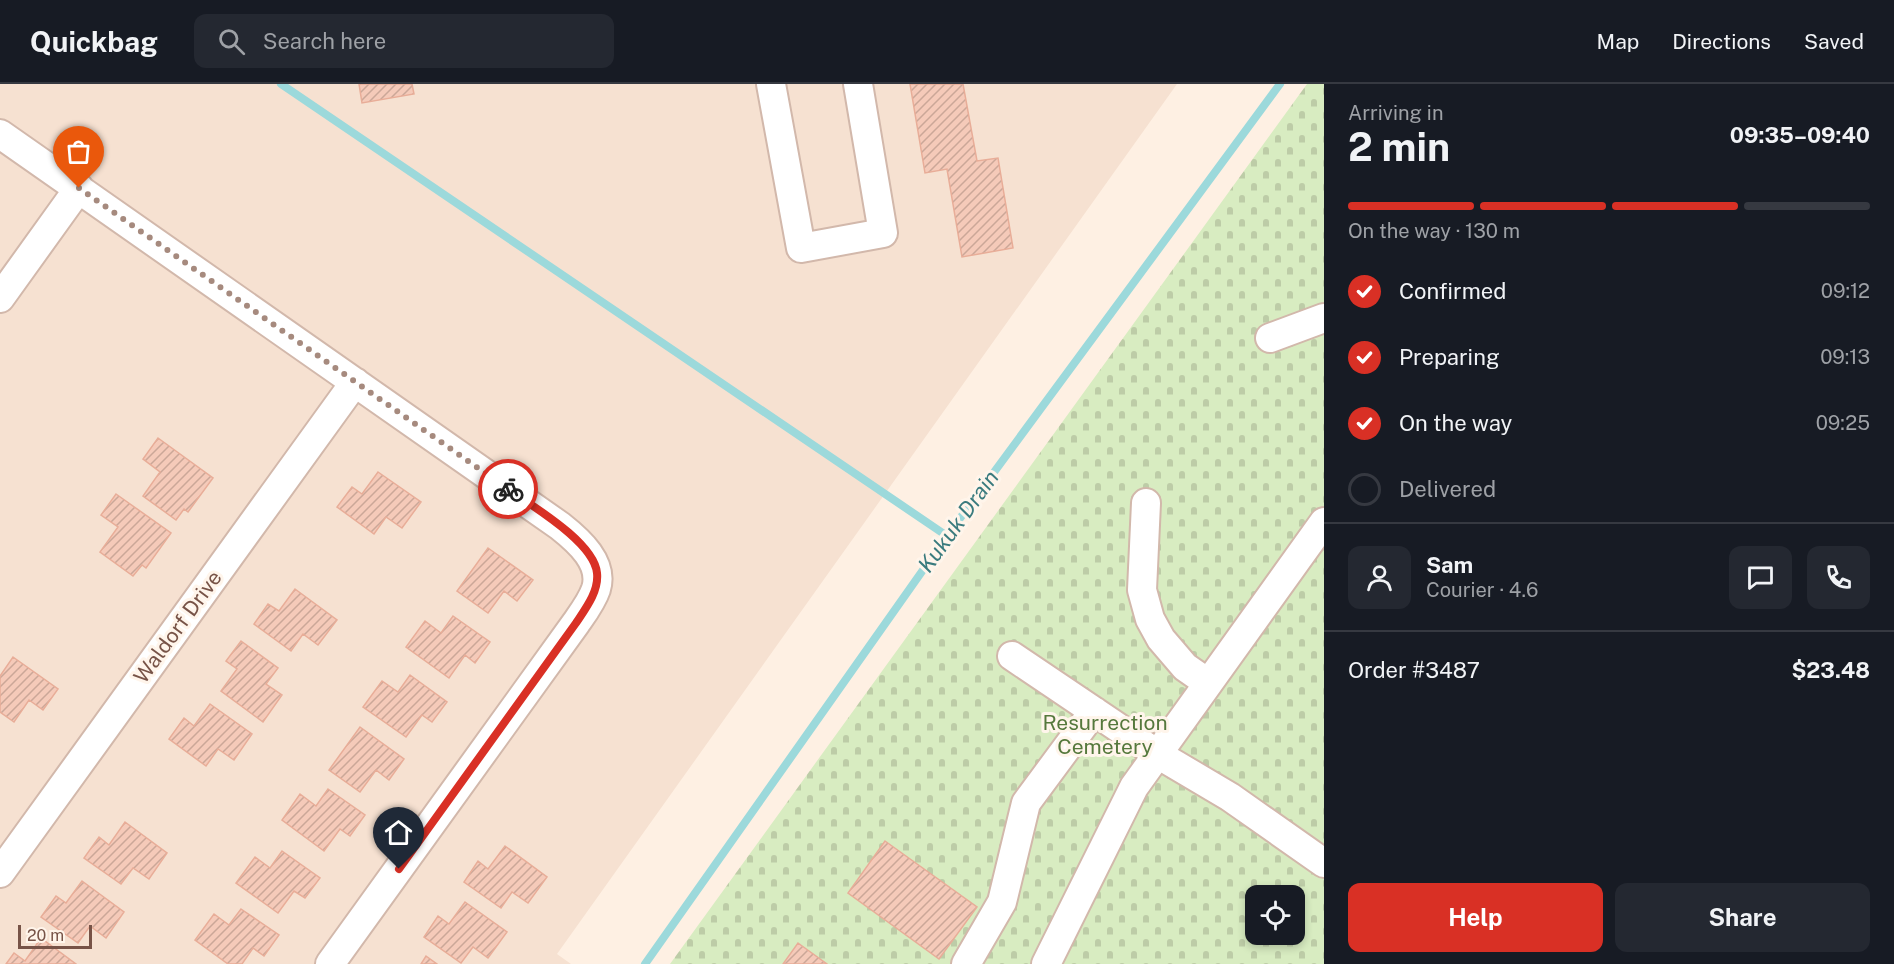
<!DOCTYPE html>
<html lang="en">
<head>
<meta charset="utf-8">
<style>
  :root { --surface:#171b24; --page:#242831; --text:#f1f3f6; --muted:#9ea1a6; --line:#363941; --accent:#d93025 }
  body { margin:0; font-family:"Public Sans",sans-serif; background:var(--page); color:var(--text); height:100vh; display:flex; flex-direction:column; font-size:22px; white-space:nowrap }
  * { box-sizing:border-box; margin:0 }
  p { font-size:20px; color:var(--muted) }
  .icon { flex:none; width:33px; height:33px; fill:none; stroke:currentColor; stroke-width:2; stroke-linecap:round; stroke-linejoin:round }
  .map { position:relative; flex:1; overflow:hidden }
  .sheet { display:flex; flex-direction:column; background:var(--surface); width:570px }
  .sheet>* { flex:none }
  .controls { position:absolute; left:1245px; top:801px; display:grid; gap:12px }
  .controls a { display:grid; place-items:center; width:60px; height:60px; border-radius:12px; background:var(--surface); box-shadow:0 3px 9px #0003; font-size:30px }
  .scale { position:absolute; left:18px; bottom:15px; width:74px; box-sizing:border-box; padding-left:6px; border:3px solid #775347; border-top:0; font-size:16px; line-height:21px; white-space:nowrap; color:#775347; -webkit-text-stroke:4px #fff5eb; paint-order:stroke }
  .pin { position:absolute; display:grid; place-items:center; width:51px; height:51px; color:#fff; margin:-62px -26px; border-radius:50% 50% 50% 0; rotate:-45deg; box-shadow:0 0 6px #0007 }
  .pin .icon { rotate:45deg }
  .courier { position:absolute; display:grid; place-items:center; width:60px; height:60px; margin:-30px; border:4px solid #d93025; border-radius:50%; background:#fff; color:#222; box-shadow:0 2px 8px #0007 }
  .summary em { font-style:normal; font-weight:700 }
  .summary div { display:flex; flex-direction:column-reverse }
  .summary { display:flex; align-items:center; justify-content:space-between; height:102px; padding:0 24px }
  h1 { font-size:39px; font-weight:700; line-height:45px }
  .bar { display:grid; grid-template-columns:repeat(4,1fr); gap:9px 6px; align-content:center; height:72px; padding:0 24px }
  .bar i { height:8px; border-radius:4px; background:var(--line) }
  .bar .selected { background:var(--accent) }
  .bar p { grid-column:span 4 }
  .line { display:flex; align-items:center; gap:15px; padding:0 24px; border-top:2px solid var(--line) }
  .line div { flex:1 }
  .round { display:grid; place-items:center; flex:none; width:63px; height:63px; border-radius:12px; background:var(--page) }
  ol { padding:0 24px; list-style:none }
  li { display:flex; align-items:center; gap:18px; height:66px }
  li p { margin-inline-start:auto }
  li .icon { padding:6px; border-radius:50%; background:var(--accent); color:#fff; stroke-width:4 }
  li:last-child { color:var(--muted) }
  li i { width:33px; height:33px; border:3px solid var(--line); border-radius:50% }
  .cta { display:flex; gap:12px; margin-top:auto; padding:12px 24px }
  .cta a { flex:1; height:69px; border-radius:12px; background:var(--accent); color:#fff; font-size:24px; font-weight:700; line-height:69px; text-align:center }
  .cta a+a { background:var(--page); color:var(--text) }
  header { display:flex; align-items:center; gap:36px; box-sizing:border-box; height:84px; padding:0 30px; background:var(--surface); border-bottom:2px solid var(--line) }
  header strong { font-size:28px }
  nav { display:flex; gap:33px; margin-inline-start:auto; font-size:21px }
  .search { width:420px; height:54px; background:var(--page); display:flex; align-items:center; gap:15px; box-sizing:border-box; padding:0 21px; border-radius:12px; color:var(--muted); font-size:22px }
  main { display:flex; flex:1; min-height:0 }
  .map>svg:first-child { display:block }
</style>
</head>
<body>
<header>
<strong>Quickbag</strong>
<div class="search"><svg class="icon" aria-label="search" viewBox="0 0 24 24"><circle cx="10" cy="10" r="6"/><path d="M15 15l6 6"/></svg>Search here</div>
<nav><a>Map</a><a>Directions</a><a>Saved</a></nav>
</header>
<main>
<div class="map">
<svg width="1324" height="880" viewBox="0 0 1324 880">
  <defs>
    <pattern id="cemetery-stones" width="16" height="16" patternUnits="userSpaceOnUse" patternTransform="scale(1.5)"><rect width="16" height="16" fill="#d8ecc1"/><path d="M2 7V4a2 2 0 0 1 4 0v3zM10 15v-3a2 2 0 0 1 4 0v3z" fill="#bdcca7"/></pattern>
    <pattern id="building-hatch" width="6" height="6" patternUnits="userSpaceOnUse" patternTransform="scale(1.5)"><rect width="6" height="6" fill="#f5cab9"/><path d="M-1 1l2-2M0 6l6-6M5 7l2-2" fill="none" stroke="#cba798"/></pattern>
  </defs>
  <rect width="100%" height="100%" fill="#fef0e3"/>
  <path fill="#f6e1d1" d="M 0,0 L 1177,0 L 557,870 L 571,880 L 0,880 Z"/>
  <path fill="url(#cemetery-stones)" fill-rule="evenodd" d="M 1307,0 L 1324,0 L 1324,880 L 670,880 ZM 1256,812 L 1294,812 L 1294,850 L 1256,850 Z"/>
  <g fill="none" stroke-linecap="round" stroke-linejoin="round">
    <path stroke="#9cd9db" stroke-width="8" d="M 281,0 L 947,452
      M 645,880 L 947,452 L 1280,0"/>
  </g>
  <path fill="url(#building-hatch)" stroke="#e8ad98" stroke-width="1.5" d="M 359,0 L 412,0 L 414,10 L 362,19 Z
    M 910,0 L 963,0 L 977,77 L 998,74 L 1013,164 L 962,173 L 947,85 L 925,89 Z
    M 158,354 L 213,394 L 188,428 L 184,425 L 176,436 L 143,412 L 160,388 L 143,375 Z
    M 378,388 L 421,418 L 402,444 L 386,433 L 374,450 L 337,423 L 352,403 L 362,410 Z
    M 116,410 L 171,449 L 146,484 L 142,481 L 133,492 L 100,468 L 118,443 L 101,431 Z
    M 488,464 L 533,496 L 517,517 L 504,507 L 488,529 L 457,507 Z
    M 295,505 L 337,536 L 318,561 L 303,550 L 291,567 L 254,540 L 268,520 L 279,527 Z
    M 453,532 L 490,558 L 475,579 L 465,571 L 449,594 L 406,563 L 425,537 L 441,549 Z
    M 241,557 L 278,584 L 266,600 L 282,611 L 263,638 L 221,607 L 237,585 L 226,577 Z
    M 13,573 L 58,605 L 43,626 L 29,616 L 14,638 L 0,628 L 0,592 Z
    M 410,591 L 447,618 L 432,638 L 422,631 L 406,653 L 363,623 L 382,597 L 398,608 Z
    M 210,620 L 252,650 L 234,676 L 218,665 L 206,682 L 169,655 L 184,634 L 194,642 Z
    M 360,643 L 404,675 L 389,696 L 376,686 L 360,708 L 329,686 Z
    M 328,705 L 365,731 L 350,752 L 340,745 L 324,767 L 282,736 L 300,710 L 316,722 Z
    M 125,738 L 167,769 L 149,795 L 133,784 L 121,800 L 84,774 L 99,753 L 109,761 Z
    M 885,757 L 977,823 L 939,875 L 848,809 Z
    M 505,762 L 547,793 L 528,819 L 512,808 L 501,824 L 464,798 L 478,777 L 488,785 Z
    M 282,767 L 320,794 L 305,814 L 294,807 L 278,829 L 236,799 L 255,773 L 270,784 Z
    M 82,797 L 124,828 L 106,854 L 90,842 L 78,859 L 41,833 L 56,812 L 66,819 Z
    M 465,818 L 507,848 L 488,874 L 473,863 L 461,879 L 424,853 L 438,832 L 449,840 Z
    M 241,825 L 279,851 L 264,872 L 253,864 L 242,880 L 228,880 L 195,856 L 214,830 L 229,841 Z
    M 41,854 L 76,880 L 6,880 L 14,869 L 25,877 Z
    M 798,859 L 827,880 L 783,880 Z
    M 426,872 L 437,880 L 421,880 Z"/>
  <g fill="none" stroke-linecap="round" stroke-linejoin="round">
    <g stroke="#d2b8ab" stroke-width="32">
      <path id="minor" d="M 771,0 L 801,164 L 883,149 L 858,0
        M 0,50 L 560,442 C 579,457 604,479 596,505 C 592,517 583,529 576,539 L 330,880
        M 0,214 L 79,104
        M 1270,254 L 1324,234
        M 1146,419 L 1142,506 L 1150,535 L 1161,555 L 1185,583 L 1208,599
        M 1012,572 L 1159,671 L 1230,713 L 1324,779
        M 0,789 L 355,298
        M 966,880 L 1002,818 L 1026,719 L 1094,627
        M 1046,880 L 1134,703 L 1324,438"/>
    </g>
    <use href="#minor" stroke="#fff" stroke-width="28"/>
  </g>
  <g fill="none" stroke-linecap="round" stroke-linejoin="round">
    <path stroke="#a68a7e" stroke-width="6" stroke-dasharray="0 10.8" d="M 79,104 L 508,405"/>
    <path stroke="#d93025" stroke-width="8" d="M 399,785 L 576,539 C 586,524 599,507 597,489 C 594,458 532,422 508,405"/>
  </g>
  <g text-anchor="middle" stroke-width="6" stroke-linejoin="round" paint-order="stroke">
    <g font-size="21" fill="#775347" stroke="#fff5eb">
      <text transform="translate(178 543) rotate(-54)" y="7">Waldorf Drive</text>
    </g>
    <g font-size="21" fill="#55783c" stroke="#fff5eb">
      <text x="1105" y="646">Resurrection<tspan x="1105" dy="24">Cemetery</tspan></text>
    </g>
    <g font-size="22" font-style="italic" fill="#3a7b7e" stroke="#fff5eb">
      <text transform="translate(958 437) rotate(-54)" y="8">Kukuk Drain</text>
    </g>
  </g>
</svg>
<div class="controls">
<a><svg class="icon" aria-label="locate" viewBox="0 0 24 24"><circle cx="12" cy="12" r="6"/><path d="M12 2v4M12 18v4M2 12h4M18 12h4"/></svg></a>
</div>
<div class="scale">20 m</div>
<div class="pin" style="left:79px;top:104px;background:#ea580c"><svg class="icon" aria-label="bag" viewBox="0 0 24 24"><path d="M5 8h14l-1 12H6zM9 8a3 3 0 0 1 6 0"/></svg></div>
<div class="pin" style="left:399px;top:785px;background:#1f2937"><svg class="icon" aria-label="home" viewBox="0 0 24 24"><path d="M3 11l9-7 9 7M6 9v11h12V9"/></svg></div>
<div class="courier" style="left:508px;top:405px"><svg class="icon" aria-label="bike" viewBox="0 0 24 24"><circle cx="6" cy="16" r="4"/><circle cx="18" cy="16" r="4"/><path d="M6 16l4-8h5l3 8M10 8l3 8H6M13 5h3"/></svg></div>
</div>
<section class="sheet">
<div class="summary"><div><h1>2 min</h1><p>Arriving in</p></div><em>09:35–09:40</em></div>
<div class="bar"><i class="selected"></i><i class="selected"></i><i class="selected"></i><i></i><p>On the way · 130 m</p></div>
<ol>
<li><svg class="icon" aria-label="check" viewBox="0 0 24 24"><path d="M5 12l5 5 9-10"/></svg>Confirmed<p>09:12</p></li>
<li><svg class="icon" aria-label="check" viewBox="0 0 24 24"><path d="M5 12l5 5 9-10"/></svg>Preparing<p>09:13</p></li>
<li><svg class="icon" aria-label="check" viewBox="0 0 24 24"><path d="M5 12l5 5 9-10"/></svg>On the way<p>09:25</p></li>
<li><i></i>Delivered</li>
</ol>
<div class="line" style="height:108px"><a class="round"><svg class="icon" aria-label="person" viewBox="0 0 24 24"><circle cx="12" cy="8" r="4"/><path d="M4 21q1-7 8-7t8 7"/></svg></a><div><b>Sam</b><p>Courier · 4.6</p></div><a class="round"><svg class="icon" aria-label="chat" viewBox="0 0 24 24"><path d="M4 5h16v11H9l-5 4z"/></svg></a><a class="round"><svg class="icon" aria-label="phone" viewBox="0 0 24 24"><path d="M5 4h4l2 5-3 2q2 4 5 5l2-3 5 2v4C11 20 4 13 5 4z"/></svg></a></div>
<div class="line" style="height:78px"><div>Order #3487</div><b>$23.48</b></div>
<div class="cta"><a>Help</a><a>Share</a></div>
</section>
</main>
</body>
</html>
